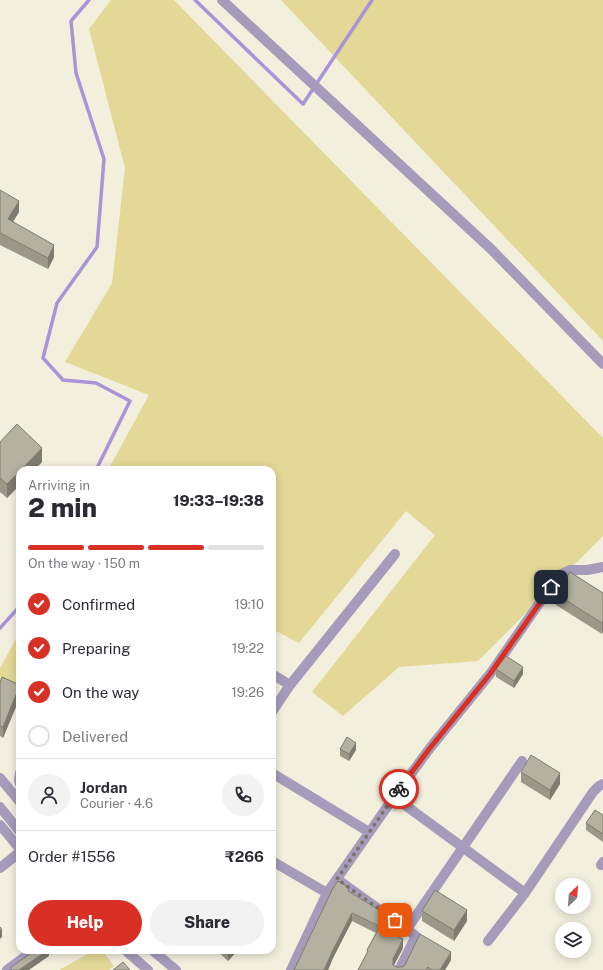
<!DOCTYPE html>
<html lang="en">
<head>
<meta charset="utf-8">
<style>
  :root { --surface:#fff; --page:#f2f2f3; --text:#2b2b33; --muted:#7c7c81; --line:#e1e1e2; --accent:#d93025 }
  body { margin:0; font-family:"Public Sans",sans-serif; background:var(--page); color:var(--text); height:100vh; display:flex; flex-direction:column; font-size:15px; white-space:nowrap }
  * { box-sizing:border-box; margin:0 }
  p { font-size:13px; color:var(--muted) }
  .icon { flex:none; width:22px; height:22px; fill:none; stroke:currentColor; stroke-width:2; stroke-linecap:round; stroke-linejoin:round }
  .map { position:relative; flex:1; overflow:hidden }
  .panel { position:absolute; left:16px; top:466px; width:260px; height:488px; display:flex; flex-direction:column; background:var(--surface); border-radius:12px; box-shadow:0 2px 10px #0003 }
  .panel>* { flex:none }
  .needle { width:26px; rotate:25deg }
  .buttons { position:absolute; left:555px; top:878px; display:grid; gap:8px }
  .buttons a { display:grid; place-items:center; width:36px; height:36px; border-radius:50%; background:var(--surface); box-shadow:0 2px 10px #0003; font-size:20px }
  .pin { position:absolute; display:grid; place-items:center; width:34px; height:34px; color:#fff; margin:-17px; border-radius:8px; box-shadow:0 2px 6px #0006 }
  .courier { position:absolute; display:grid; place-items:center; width:40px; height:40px; margin:-20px; border:3px solid #d93025; border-radius:50%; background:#fff; color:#222; box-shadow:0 1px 5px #0007 }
  .overview em { font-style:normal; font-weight:800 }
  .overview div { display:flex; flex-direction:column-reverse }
  .overview { display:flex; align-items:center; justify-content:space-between; height:68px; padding:0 12px }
  h1 { font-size:26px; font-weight:800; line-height:30px }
  .bar { display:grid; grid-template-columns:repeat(4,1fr); gap:6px 4px; align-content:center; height:48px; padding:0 12px }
  .bar i { height:5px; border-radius:3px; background:var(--line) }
  .bar .on { background:var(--accent) }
  .bar p { grid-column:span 4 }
  .line { display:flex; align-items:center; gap:10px; padding:0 12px; border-top:1px solid var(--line) }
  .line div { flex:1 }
  .round { display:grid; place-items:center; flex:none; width:42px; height:42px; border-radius:21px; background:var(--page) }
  ol { padding:0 12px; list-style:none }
  li { display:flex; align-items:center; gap:12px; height:44px }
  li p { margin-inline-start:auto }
  li .icon { padding:4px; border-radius:50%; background:var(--accent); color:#fff; stroke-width:4 }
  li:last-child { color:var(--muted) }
  li i { width:22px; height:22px; border:2px solid var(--line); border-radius:50% }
  .button { display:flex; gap:8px; margin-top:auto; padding:8px 12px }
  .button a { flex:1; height:46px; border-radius:24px; background:var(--accent); color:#fff; font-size:16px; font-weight:800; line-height:46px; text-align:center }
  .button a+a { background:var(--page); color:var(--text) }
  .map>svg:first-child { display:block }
</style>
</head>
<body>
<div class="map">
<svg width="603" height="970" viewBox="0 0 603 970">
  <rect width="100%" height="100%" fill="#f2efdd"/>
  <path fill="#e3d896" d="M 111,0 L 174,0 L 603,438 L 603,536 L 478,661 L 399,667 L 343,716 L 312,692 L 435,535 L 406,511 L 299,643 L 272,629 L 272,470 L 108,470 L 149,395 L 65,362 L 112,283 L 125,168 L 89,29 Z
    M 281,0 L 603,0 L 603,341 Z
    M 20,632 L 20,697 L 0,689 L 0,668 Z
    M 95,950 L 102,950 L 114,966 L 109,970 L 59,970 Z"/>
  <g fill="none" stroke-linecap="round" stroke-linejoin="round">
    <path stroke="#aa93d8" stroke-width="3.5" d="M 89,0 L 71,21 L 76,73 L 104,159 L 97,247 L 57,303 L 43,358 L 63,380 L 96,383 L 130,401 L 96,470
      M 195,0 L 303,104 L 372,0
      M 0,628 L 20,606"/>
    <path stroke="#a59cbb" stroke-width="10" d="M 222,0 L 491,249 L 603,364
      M 272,674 L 290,685
      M 272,712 L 290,685 L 395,554
      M 20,773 L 19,780 L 20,784
      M 272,773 L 369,832
      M 0,778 L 20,802
      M 394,797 L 525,893 L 593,792 L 599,786 L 603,784
      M 0,807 L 20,832
      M 0,825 L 20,849
      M 272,861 L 327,893
      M 601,865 L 603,862
      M 0,868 L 20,852
      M 337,879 L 416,936 L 399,970
      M 407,929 L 522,761
      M 488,941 L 525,893
      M 125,950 L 148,970
      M 152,950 L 176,970
      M 7,970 L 34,950
      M 291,970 L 327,893 L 394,797 L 430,748 L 490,674 L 559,575 L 570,570 L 587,570 L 603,567"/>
  </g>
  <path fill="#9b988a" d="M 0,190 L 19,212 L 13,221 L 54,257 L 48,269 L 0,245 Z
    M 0,442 L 42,462 L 34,470 L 20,470 L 7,498 L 0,492 Z
    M 603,593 L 603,631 L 602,634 L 556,605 L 556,594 Z
    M 496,669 L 523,674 L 514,688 L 496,677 Z
    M 0,683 L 20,685 L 20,697 L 3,738 L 0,736 Z
    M 340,749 L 356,750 L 349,761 L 340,756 Z
    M 521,772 L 560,784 L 550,800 L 521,782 Z
    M 603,815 L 603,842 L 586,830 L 586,823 Z
    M 349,892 L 384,921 L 381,929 L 403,948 L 394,965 L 396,967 L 451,960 L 445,970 L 358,970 L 367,954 L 367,950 L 376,933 L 352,921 L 333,958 L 328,970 L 294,970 Z
    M 422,911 L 467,921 L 454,941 L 422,921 Z
    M 56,950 L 65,950 L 59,954 Z
    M 216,950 L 238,950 L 228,961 Z"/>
  <path fill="#7e7c70" d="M 19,201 L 19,212 L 8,230 L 8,219 Z
    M 54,245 L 54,257 L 48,269 L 48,258 Z
    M 42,448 L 42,462 L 34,470 L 21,470 Z
    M 20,471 L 20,485 L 7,498 L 7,484 Z
    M 603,621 L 603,631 L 602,634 L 602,623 Z
    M 523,667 L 523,674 L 514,688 L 514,681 Z
    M 20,686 L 20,697 L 3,738 L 3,727 Z
    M 356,743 L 356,750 L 349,761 L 349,754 Z
    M 560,773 L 560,784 L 550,800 L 550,790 Z
    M 467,910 L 467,921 L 454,941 L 454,930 Z
    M 352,913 L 352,921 L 333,958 L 328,970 L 324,970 L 333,950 Z
    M 384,913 L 384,921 L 379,934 L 379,926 Z
    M 2,930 L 2,937 L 0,939 L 0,931 Z
    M 403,939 L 403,948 L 393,967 L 393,959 Z
    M 48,950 L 49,950 L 49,956 L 29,970 L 19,970 Z
    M 59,950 L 65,950 L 59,954 Z
    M 228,950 L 238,950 L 228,961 Z
    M 451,952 L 451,960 L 445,970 L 440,970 Z"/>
  <path fill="#b4b1a0" stroke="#7e7c70" d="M 0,190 L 19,201 L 8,219 L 54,245 L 48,258 L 0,233 Z
    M 17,424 L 42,448 L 21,470 L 20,470 L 20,471 L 7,484 L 0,478 L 0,442 Z
    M 570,572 L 603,593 L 603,621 L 602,623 L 556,594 Z
    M 506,656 L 523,667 L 514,681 L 496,669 Z
    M 2,677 L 20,685 L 3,727 L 0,726 L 0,683 Z
    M 347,737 L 356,743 L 349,754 L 340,749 Z
    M 531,755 L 560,773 L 550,790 L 521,772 Z
    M 595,810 L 603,815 L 603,834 L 586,823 Z
    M 338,881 L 349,888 L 348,891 L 384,913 L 379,926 L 352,913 L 333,950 L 324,970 L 294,970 L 333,888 Z
    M 435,890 L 467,910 L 454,930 L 422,911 Z
    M 0,927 L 2,930 L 0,931 Z
    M 379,928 L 403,939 L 393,959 L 393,965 L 396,967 L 402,967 L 405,965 L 420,934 L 451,952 L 440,970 L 432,970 L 428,967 L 426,970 L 358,970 L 368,951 L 367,950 Z
    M 35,950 L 48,950 L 19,970 L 12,970 L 10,968 Z
    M 123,962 L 130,970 L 113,970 Z"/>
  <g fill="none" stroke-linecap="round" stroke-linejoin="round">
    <path stroke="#78756b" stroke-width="4" stroke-dasharray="0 7.2" d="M 395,920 L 337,879 L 399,789"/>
    <path stroke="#d93025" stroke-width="5" d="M 399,789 L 430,748 L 490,674 L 551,587"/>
  </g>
</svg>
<div class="buttons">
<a><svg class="needle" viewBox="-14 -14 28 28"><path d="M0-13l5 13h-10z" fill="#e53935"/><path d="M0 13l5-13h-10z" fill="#7c7c81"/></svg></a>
<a><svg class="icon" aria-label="layers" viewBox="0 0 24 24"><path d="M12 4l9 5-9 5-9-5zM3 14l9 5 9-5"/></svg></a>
</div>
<div class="pin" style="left:395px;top:920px;background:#ea580c"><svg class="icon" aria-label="bag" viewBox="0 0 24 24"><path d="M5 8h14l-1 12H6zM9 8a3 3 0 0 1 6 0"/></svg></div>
<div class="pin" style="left:551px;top:587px;background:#1f2937"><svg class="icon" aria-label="home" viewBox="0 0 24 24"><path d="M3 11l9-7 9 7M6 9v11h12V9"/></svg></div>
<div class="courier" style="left:399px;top:789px"><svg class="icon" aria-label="bike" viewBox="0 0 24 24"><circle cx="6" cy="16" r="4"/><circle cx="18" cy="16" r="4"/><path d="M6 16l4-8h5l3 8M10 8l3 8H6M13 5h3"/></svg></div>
<section class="panel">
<div class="overview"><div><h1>2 min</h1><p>Arriving in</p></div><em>19:33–19:38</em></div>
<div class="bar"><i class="on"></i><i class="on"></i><i class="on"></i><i></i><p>On the way · 150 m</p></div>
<ol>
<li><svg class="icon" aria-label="check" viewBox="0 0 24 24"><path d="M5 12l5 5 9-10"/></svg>Confirmed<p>19:10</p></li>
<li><svg class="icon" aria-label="check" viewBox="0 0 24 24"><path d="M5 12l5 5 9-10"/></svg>Preparing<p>19:22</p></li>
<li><svg class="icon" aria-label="check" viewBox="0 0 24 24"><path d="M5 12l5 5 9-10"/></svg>On the way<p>19:26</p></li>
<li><i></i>Delivered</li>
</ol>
<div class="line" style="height:72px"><a class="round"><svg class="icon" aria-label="person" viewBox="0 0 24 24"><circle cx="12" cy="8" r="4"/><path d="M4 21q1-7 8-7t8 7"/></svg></a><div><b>Jordan</b><p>Courier · 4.6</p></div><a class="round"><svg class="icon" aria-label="phone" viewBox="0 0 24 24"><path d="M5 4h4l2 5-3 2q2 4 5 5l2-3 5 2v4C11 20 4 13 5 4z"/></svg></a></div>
<div class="line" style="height:52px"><div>Order #1556</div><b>₹266</b></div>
<div class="button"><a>Help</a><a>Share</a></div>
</section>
</div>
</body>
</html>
